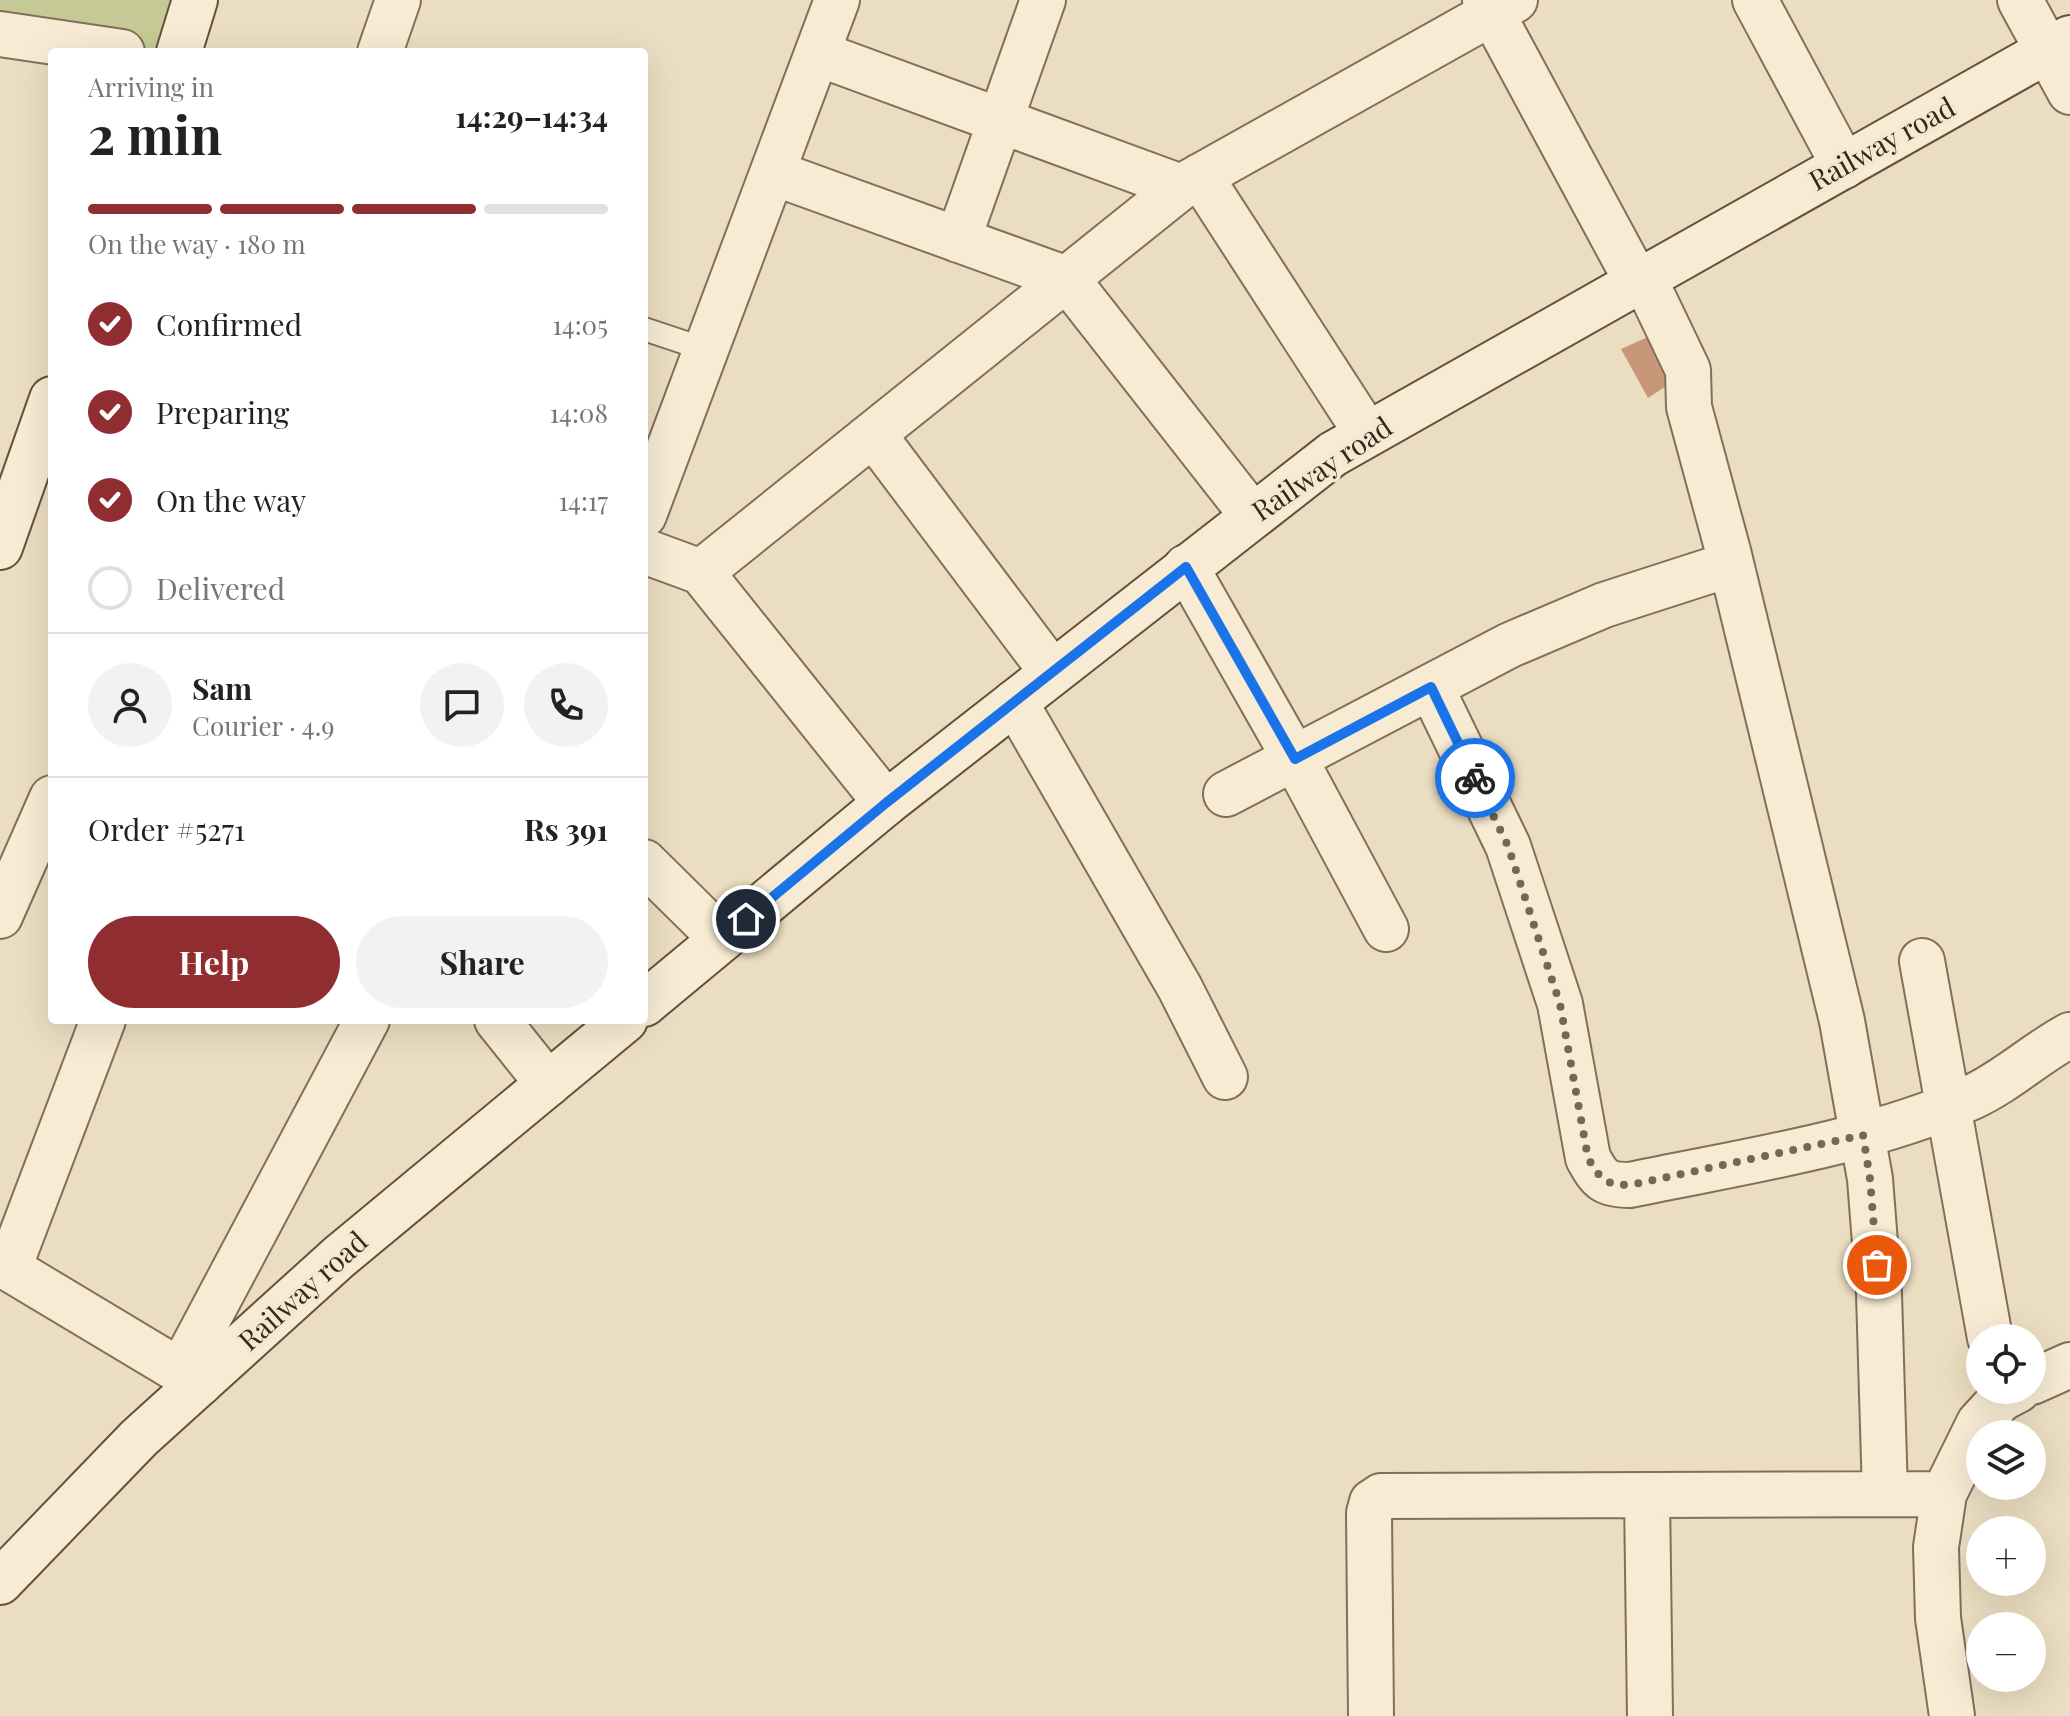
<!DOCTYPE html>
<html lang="en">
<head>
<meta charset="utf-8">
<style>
  :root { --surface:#fff; --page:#f2f2f2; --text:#222; --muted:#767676; --line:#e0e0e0; --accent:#8f2d31 }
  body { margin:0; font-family:"Playfair Display",serif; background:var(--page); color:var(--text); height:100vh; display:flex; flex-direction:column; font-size:30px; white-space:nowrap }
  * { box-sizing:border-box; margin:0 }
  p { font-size:26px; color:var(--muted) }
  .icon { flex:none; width:44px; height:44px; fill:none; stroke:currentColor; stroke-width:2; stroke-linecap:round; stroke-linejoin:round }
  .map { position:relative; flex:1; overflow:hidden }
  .details { position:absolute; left:48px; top:48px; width:600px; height:976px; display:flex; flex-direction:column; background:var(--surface); border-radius:8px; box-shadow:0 8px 32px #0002 }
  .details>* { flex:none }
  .tools { position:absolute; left:1966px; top:1324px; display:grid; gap:16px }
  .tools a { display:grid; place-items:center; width:80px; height:80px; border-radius:50%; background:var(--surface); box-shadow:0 8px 32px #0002; font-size:40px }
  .pin { position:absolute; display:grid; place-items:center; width:68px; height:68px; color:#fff; margin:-34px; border:4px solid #fff; border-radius:50%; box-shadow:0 2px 8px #0007 }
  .courier { position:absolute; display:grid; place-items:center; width:80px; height:80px; margin:-40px; border:6px solid #1a73e8; border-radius:50%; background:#fff; color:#222; box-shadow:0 2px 10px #0007 }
  .summary em { font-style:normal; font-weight:700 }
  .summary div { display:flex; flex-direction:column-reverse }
  .summary { display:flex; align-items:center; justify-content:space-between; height:136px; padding:0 40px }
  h1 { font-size:52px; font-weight:700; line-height:60px }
  .bar { display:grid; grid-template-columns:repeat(4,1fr); gap:12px 8px; align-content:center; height:96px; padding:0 40px }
  .bar i { height:10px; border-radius:6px; background:var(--line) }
  .bar .selected { background:var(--accent) }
  .bar p { grid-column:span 4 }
  .line { display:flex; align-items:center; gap:20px; padding:0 40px; border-top:2px solid var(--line) }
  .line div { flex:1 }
  .round { display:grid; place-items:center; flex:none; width:84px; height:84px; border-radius:42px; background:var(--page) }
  ol { padding:0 40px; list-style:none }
  li { display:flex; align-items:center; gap:24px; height:88px }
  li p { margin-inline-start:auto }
  li .icon { padding:8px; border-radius:50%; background:var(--accent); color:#fff; stroke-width:4 }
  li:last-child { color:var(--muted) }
  li i { width:44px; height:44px; border:4px solid var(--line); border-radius:50% }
  .cta { display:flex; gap:16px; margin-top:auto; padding:16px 40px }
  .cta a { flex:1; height:92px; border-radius:48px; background:var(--accent); color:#fff; font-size:32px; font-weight:700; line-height:92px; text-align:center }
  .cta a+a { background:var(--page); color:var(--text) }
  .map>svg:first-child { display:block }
</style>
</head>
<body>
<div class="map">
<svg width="2070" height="1716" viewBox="0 0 2070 1716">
  <rect width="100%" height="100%" fill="#ebddc1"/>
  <path fill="#c5c996" d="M 0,0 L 195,0 L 179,52 L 122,52 L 0,34 Z"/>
  <path fill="#c89679" d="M 1668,328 L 1683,375 L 1648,398 L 1621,349 Z"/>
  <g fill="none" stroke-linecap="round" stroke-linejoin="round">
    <g stroke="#846e5a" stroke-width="26">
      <path id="service" d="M 644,329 L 707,350"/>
    </g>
    <g stroke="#846e5a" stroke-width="48">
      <path id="minor" d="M 1485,0 L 1637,282
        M 1755,0 L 1844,166
        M 2020,0 L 2070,92
        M 0,34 L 122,52
        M 380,52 L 398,0
        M 819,54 L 1181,187
        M 774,173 L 1067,279 L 1252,515
        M 1200,176 L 1367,434
        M 958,240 L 1043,0
        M 1644,278 L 1688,370 L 1689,407 L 1728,551 L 1842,1021 L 1870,1179 L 1879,1294 L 1885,1494
        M 873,434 L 1052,672
        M 644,515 L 837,0
        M 644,551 L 701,572 L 886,803
        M 1186,567 L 1295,759 L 1386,929
        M 701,572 L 1181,187 L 1515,0
        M 1431,687 L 1508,846 L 1560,1004 L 1588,1158 C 1600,1180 1605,1185 1630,1185 C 1745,1161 1865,1144 1972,1097 C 2007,1081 2036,1053 2070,1035
        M 1015,702 L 1180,988 L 1225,1077
        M 1226,794 L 1510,645 L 1604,605 L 1731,564
        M 644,862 L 722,939
        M 0,916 L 52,798
        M 1922,961 L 1990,1338
        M 497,1020 L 548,1084
        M 0,1263 L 200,1383
        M 9,1268 L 103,1020
        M 180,1372 L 367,1020
        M 2032,1382 L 2070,1365
        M 1647,1496 L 1650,1716
        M 1371,1716 L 1369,1513 L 1372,1502 L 1381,1496 L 1944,1494
        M 1952,1716 L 1938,1618 L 1936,1547 L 1944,1494 L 1979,1423 L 2001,1399 L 2018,1390"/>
    </g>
    <g stroke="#65503d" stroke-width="48">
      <path id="secondary" d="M 179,52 L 195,0
        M 0,547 L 52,399
        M 644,1004 L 886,803 L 1333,454 L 2070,38
        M 0,1582 L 139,1438 L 339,1257 L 625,1020"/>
    </g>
    <use href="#service" stroke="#f7ebd4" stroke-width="22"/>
    <use href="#minor" stroke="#f7ebd4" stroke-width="44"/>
    <use href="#secondary" stroke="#f7ebd4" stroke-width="44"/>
  </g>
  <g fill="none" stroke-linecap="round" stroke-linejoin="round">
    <path stroke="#746756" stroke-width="8" stroke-dasharray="0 14.4" d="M 1475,778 L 1508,846 L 1560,1004 L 1588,1158 C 1600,1179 1605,1185 1630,1185 L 1863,1135 L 1870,1179 L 1877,1265"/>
    <path stroke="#1a73e8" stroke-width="10" d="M 746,919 L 886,803 L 1186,567 L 1295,759 L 1431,687 L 1475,778"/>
  </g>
  <g text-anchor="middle" stroke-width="7" stroke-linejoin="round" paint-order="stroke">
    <g font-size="28" fill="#34271d" stroke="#f3e8d0">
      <text transform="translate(1882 144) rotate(-29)" y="10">Railway road</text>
      <text transform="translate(1322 469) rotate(-34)" y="10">Railway road</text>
      <text transform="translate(303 1291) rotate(-42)" y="10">Railway road</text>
    </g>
  </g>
</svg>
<div class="tools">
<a><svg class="icon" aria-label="locate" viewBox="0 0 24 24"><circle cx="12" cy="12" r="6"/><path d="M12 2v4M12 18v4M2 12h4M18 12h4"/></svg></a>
<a><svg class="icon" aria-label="layers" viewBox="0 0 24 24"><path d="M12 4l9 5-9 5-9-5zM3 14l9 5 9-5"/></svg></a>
<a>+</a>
<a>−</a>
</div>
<div class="pin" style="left:1877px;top:1265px;background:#ea580c"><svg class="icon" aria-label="bag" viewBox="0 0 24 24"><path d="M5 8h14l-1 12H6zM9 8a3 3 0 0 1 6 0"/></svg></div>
<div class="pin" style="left:746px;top:919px;background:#1f2937"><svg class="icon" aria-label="home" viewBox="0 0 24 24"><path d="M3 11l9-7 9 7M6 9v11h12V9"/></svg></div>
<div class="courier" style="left:1475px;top:778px"><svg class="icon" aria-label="bike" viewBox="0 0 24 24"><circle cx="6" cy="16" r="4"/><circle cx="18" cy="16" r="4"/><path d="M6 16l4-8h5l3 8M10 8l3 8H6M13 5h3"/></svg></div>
<section class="details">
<div class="summary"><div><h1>2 min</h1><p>Arriving in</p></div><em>14:29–14:34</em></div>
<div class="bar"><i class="selected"></i><i class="selected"></i><i class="selected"></i><i></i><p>On the way · 180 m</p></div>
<ol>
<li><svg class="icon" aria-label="check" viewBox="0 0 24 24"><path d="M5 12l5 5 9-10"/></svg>Confirmed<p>14:05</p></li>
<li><svg class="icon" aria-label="check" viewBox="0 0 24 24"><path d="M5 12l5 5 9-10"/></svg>Preparing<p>14:08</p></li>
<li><svg class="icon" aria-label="check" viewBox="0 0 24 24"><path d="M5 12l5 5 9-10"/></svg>On the way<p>14:17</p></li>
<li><i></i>Delivered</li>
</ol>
<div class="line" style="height:144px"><a class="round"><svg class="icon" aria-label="person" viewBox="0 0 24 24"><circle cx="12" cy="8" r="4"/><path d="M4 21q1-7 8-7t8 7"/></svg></a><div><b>Sam</b><p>Courier · 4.9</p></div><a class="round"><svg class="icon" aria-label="chat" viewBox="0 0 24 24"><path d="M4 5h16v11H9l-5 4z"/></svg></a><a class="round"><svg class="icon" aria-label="phone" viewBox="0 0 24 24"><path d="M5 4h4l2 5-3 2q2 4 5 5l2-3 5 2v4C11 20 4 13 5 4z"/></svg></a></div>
<div class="line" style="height:104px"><div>Order #5271</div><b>Rs 391</b></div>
<div class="cta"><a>Help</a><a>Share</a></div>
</section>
</div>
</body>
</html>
